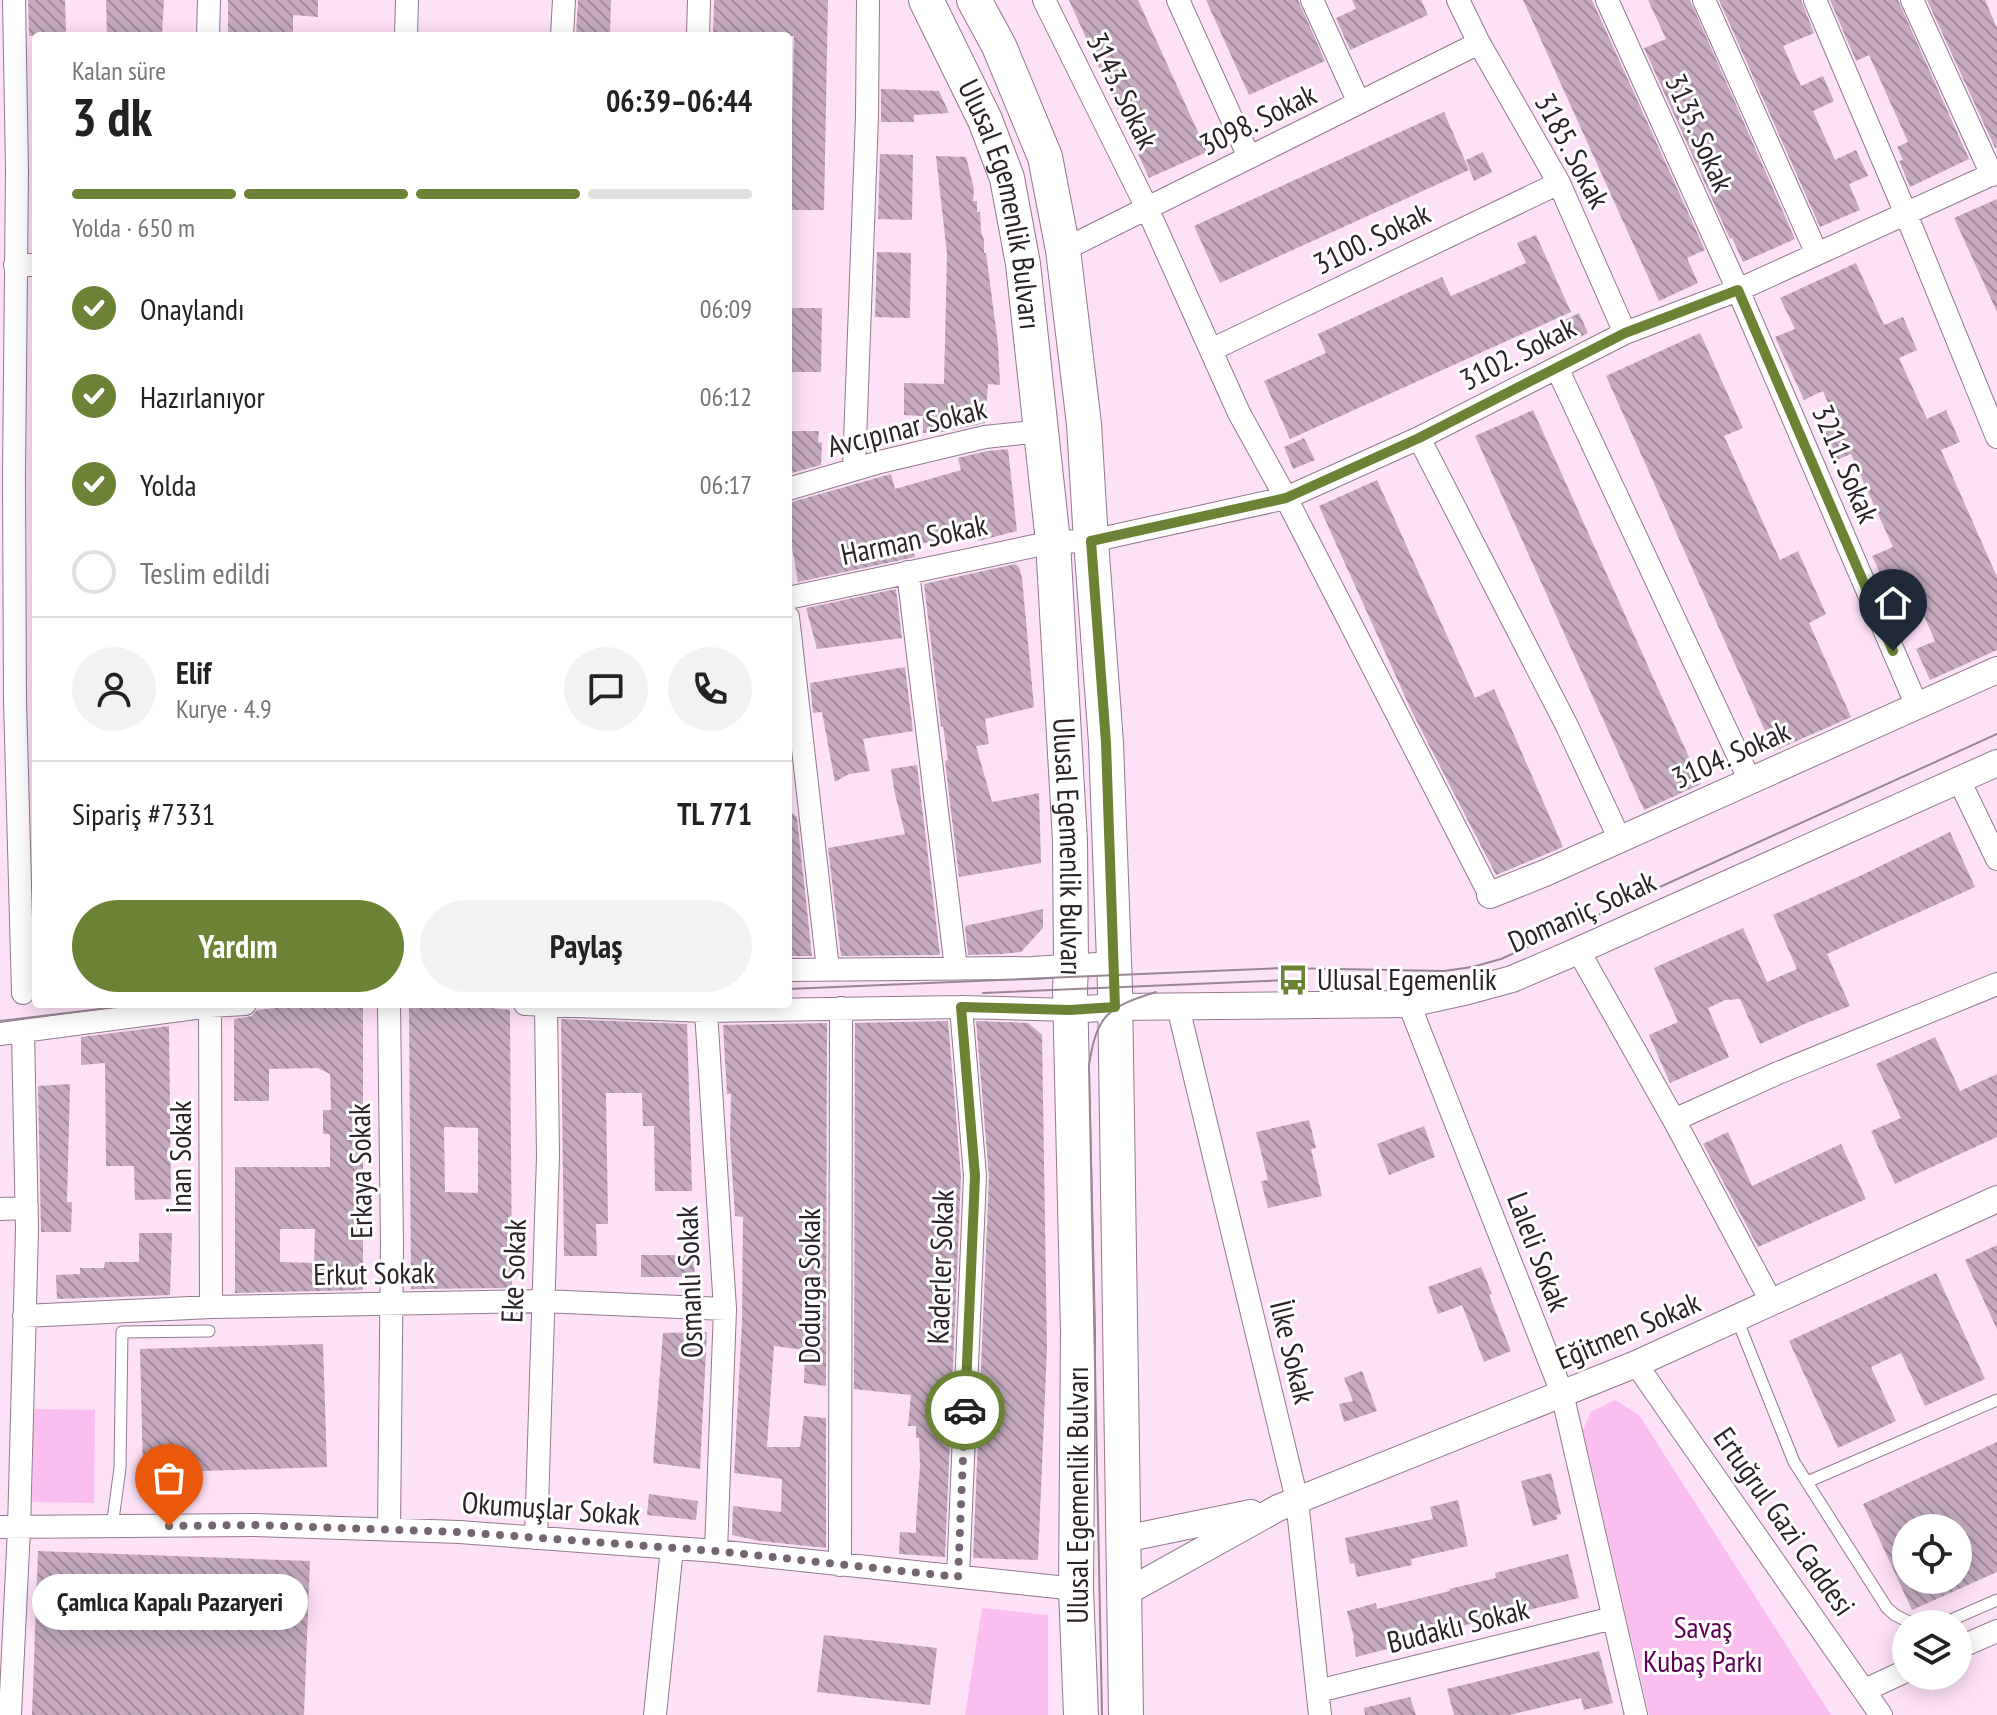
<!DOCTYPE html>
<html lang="tr">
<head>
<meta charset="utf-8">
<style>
  :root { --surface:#fff; --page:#f2f2f2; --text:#222; --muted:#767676; --line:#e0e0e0; --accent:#6c8234 }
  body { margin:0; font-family:"PT Sans Narrow",sans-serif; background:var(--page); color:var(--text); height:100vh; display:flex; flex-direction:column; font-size:30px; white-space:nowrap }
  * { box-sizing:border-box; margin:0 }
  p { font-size:26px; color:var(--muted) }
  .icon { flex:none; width:44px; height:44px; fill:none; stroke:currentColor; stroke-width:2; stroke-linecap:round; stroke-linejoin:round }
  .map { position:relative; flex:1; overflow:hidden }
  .side { position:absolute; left:32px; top:32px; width:760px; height:976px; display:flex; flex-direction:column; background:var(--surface); border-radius:8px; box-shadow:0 4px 20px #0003 }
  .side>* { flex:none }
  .buttons { position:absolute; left:1892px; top:1514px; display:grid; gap:16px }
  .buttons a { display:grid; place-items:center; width:80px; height:80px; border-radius:50%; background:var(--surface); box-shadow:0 4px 20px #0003; font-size:40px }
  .pin { position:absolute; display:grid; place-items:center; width:68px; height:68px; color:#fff; margin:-82px -34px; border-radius:50% 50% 50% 0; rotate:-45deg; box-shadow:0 0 8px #0007 }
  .pin .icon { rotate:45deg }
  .courier { position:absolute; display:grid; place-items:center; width:80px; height:80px; margin:-40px; border:6px solid #6c8234; border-radius:50%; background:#fff; color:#222; box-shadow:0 2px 10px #0007 }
  .bubble { position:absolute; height:56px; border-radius:28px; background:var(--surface); box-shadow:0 4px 20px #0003; font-size:26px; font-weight:800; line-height:56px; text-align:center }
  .overview em { font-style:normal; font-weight:800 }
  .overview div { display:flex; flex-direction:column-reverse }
  .overview { display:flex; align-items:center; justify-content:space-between; height:136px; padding:0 40px }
  h1 { font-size:52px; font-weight:800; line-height:60px }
  .bar { display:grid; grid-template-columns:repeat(4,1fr); gap:12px 8px; align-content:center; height:96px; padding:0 40px }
  .bar i { height:10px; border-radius:6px; background:var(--line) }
  .bar .selected { background:var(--accent) }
  .bar p { grid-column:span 4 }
  .line { display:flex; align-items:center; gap:20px; padding:0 40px; border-top:2px solid var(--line) }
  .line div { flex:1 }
  .round { display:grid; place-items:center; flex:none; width:84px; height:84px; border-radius:42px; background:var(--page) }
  ol { padding:0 40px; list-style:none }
  li { display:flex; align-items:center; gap:24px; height:88px }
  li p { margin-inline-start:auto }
  li .icon { padding:8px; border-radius:50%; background:var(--accent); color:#fff; stroke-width:4 }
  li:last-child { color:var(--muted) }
  li i { width:44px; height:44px; border:4px solid var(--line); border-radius:50% }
  .cta { display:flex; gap:16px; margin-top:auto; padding:16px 40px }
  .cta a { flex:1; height:92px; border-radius:48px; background:var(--accent); color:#fff; font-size:32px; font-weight:800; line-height:92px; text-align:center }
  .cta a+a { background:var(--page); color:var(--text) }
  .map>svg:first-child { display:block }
</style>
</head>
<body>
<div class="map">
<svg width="1997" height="1715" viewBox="0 0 1997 1715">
  <defs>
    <pattern id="building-back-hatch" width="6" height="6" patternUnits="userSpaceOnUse" patternTransform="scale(2)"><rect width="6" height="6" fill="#c6abc0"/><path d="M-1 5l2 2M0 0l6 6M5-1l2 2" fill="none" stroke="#a18b9c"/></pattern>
  </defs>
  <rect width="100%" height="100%" fill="#fde1f7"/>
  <path fill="#fabfee" d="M 1615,1400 L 1639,1415 L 1831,1715 L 1649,1715 L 1583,1430 L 1591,1412 Z
    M 33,1409 L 95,1410 L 94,1503 L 32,1502 Z
    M 982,1608 L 1048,1615 L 1048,1715 L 965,1715 Z"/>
  <path fill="url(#building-back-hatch)" fill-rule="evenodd" d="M 28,0 L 65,0 L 66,36 L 29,36 Z
    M 106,0 L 164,0 L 162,36 L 107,36 Z
    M 228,0 L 318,0 L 318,17 L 293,15 L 293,36 L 228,36 Z
    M 578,0 L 611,0 L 610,36 L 576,36 Z
    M 714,0 L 828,0 L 824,210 L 790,210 L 794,36 L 713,36 Z
    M 1069,0 L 1138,0 L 1207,152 L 1149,178 Z
    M 1206,0 L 1298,0 L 1325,61 L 1249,95 Z
    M 1352,0 L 1421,0 L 1428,15 L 1350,50 L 1336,18 L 1356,9 Z
    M 1523,0 L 1592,0 L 1705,250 L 1687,258 L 1698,283 L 1659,301 Z
    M 1648,0 L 1690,0 L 1795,239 L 1743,262 L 1732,238 L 1730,239 L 1644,48 L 1666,39 Z
    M 1719,0 L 1801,0 L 1814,33 L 1783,46 L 1801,86 L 1823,76 L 1834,101 L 1813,111 L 1835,160 L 1856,150 L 1868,176 L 1849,184 L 1860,210 L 1820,227 Z
    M 1830,0 L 1898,0 L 1969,159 L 1910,187 L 1899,161 L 1903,160 L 1897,147 L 1908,142 L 1869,55 L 1856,61 Z
    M 1927,0 L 1985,0 L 1997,28 L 1997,147 L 1995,148 Z
    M 881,89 L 939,91 L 949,113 L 914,115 L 914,122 L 881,122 Z
    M 1444,112 L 1469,170 L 1220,283 L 1194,226 Z
    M 1483,152 L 1492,172 L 1474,181 L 1466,160 Z
    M 880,154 L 913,155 L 912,220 L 878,219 Z
    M 936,156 L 966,157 L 974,189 L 973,201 L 977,201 L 977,212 L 980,212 L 981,231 L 984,240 L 984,253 L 986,253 L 998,344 L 1000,385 L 988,384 L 985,423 L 944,432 L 923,433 L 923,416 L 904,415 L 904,383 L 944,384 L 947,254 Z
    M 1997,199 L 1997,312 L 1954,218 Z
    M 1536,235 L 1571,312 L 1290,439 L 1264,381 L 1326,353 L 1318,334 L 1442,277 L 1451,296 L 1526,263 L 1517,243 Z
    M 877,252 L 911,253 L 910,318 L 875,317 Z
    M 1856,263 L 1884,325 L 1903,317 L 1917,350 L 1899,358 L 1927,419 L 1946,410 L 1960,442 L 1941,450 L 1997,577 L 1997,650 L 1930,680 L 1916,649 L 1935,641 L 1921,609 L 1902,618 L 1872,556 L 1893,547 L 1858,470 L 1851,454 L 1832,462 L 1817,431 L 1836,422 L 1823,391 L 1804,400 L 1775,337 L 1795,329 L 1780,298 Z
    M 788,308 L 822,308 L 821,372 L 788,372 Z
    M 1579,313 L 1588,333 L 1570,342 L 1561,322 Z
    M 1700,333 L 1743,428 L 1724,436 L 1780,560 L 1798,551 L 1826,614 L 1809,623 L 1851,717 L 1774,751 L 1606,376 Z
    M 1533,410 L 1701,784 L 1644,810 L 1475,436 Z
    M 788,431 L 819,431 L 818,442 L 822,443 L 821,465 L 788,474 Z
    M 1304,438 L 1315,460 L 1293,469 L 1284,447 Z
    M 1008,449 L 1017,531 L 978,541 L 975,531 L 912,546 L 915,557 L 798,582 L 788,524 L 788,503 L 891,474 L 895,489 L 961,470 L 958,458 L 987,451 Z
    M 1377,480 L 1475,698 L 1494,689 L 1563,847 L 1496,875 L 1412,712 L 1319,506 Z
    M 1015,564 L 1019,567 L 1022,578 L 1034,707 L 985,719 L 989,744 L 976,746 L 992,802 L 1039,793 L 1041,863 L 959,877 L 945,761 L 948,760 L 943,726 L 941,727 L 924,584 Z
    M 896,589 L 902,638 L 817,649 L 806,608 Z
    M 905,667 L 913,731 L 863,739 L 870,771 L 849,774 L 835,782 L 822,712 L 813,713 L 810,683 Z
    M 917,765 L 940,955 L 841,956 L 828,848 L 905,834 L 895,794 L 891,769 Z
    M 788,809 L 797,817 L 812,956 L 788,956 Z
    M 1950,832 L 1975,887 L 1827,954 L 1850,1006 L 1809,1022 L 1760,1044 L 1740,999 L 1725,1000 L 1708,1008 L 1729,1057 L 1670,1083 L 1649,1035 L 1678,1022 L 1654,968 L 1743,928 L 1767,982 L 1797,969 L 1773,915 L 1862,875 Z
    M 1043,909 L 1043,928 L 1021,952 L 1001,954 L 968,955 L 965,926 Z
    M 311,1004 L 363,1004 L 363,1290 L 235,1293 L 235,1167 L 330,1167 L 330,1134 L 323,1134 L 323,1110 L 331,1110 L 330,1074 L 318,1068 L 269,1069 L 269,1101 L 234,1101 L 234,1019 L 252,1016 L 257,1010 ZM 280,1229 L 315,1229 L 314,1263 L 280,1262 Z
    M 409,1004 L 462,1005 L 510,1010 L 512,1288 L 411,1289 ZM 444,1127 L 478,1128 L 478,1193 L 445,1192 Z
    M 561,1019 L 687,1024 L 692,1191 L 655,1191 L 654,1126 L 643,1126 L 642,1093 L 606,1093 L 608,1224 L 596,1224 L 597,1256 L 564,1256 Z
    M 948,1021 L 961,1176 L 945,1557 L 899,1554 L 900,1532 L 916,1533 L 916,1523 L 920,1466 L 919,1438 L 916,1438 L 916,1426 L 908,1426 L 911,1395 L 854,1389 L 855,1023 Z
    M 976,1021 L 1028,1023 L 1042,1035 L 1047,1348 L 1038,1560 L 973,1558 L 989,1177 Z
    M 827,1023 L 826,1386 L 804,1383 L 805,1350 L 774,1346 L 767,1447 L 800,1447 L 804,1416 L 826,1418 L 826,1548 L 759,1541 L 732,1535 L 733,1506 L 781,1512 L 782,1479 L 734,1473 L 742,1322 L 743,1217 L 735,1216 L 730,1139 L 731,1094 L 727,1094 L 723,1025 Z
    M 169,1026 L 171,1199 L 135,1200 L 134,1166 L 106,1166 L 105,1063 L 81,1065 L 81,1037 Z
    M 1935,1037 L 1960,1091 L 1997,1074 L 1997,1137 L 1895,1184 L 1871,1131 L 1901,1118 L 1876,1064 Z
    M 70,1084 L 67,1202 L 72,1202 L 71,1232 L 41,1232 L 38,1086 Z
    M 1309,1120 L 1316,1148 L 1311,1149 L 1322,1196 L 1268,1208 L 1261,1181 L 1268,1180 L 1256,1132 Z
    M 1424,1126 L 1435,1157 L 1389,1175 L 1377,1144 Z
    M 1728,1132 L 1752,1186 L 1841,1144 L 1866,1199 L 1758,1247 L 1703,1144 Z
    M 139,1233 L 172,1233 L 170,1295 L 57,1299 L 56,1275 L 80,1274 L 80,1268 L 104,1268 L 105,1262 L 139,1262 Z
    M 1997,1245 L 1997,1329 L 1965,1260 Z
    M 641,1255 L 693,1255 L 695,1277 L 641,1277 Z
    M 1481,1267 L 1492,1294 L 1489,1295 L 1511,1351 L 1484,1362 L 1462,1305 L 1438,1314 L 1428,1287 Z
    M 1936,1273 L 1985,1379 L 1925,1406 L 1901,1353 L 1871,1367 L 1896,1421 L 1838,1448 L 1789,1341 Z
    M 707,1332 L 700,1469 L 653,1463 L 663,1333 Z
    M 323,1344 L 327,1467 L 143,1473 L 140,1349 Z
    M 1362,1371 L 1377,1411 L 1344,1422 L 1339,1404 L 1353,1401 L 1344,1378 Z
    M 1997,1442 L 1997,1572 L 1912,1610 L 1863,1504 ZM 1906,1528 L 1958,1528 L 1958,1580 L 1906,1580 Z
    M 1551,1473 L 1561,1514 L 1556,1515 L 1558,1519 L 1533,1526 L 1521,1481 Z
    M 649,1494 L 698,1501 L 696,1520 L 647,1515 Z
    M 1458,1500 L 1468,1546 L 1411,1559 L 1412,1565 L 1357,1577 L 1354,1563 L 1350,1564 L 1345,1538 L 1433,1519 L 1430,1507 Z
    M 38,1551 L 310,1561 L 304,1715 L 32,1715 Z
    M 1568,1554 L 1579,1598 L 1386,1644 L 1387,1649 L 1356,1657 L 1353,1638 L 1354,1638 L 1347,1611 L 1376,1603 L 1377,1609 L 1450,1591 L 1449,1589 L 1496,1578 L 1495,1573 Z
    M 824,1635 L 937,1648 L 930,1705 L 817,1692 Z
    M 1599,1651 L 1613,1703 L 1584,1710 L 1581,1698 L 1509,1715 L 1454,1715 L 1447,1689 Z
    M 1410,1697 L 1416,1715 L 1365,1715 L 1364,1708 Z"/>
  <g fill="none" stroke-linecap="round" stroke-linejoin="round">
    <g stroke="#92798d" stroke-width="13">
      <path id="service" d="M 1737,1319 L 1794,1462 L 1887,1608 L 1895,1615 L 1913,1624
        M 1807,1482 L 1997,1400
        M 112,1527 L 120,1468 L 122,1332 L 209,1331
        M 1942,1624 L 1997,1600"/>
    </g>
    <g stroke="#92798d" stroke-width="24">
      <path id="minor" d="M 14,0 L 17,170 L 14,476 L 15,701 L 23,993
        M 1044,0 L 1147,208 L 1239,413 L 1286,498 L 1490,895
        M 1178,0 L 1249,157
        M 1312,0 L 1359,103
        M 1458,0 L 1479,43 L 1559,183 L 1625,333
        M 1607,0 L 1738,290 L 1917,706
        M 1704,0 L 1817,254
        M 1815,0 L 1906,214 L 1997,437
        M 1912,0 L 1992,175
        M 208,36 L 209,0
        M 406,36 L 407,0
        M 562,36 L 564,0
        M 698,36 L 699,0
        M 1063,250 L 1479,43
        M 15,265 L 36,265
        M 1211,350 L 1559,183
        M 1557,368 L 1750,781
        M 1419,438 L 1567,726 L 1620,840
        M 854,469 L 867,116 L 868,0
        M 788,489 L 880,462 L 985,437 L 1042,431
        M 908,572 L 956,968
        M 788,598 L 1053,542 L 1091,541 L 1286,498 L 1419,438 L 1625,333 L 1738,290 L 1997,172
        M 788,617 L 828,969
        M 1959,780 L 1997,859
        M 1578,950 L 1674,1120
        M 788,970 L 1032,968 L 1114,963
        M 525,1004 L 706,1011 L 961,1007 L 1070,1010
        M 1409,1004 L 1562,1393 L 1636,1715
        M 210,1006 L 211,1307
        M 1178,1007 L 1297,1500 L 1320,1715
        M 706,1011 L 725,1309 L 716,1551
        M 0,1034 L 210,1006 L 245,1004
        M 0,1209 L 27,1208
        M 1772,1303 L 1674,1120 L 1778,1073 L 1997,984
        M 24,1316 L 211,1307 L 543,1301 L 725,1309
        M 1636,1364 L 1881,1715
        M 0,1527 L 254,1525 L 459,1532 L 716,1551 L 1076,1589
        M 389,1530 L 392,1245 L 389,1004
        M 536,1538 L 548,1156 L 546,1005
        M 840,1565 L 841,1008
        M 958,1577 L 975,1176 L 961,1007
        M 1958,1648 L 1997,1631
        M 1865,1690 L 1906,1671
        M 1318,1691 L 1613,1618
        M 10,1715 L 19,1528 L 27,1230 L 23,1031
        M 655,1715 L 672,1548"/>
    </g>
    <g stroke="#92798d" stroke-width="28">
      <path id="tertiary" d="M 1490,895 L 1545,873 L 1997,670
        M 1070,1010 L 1115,1007 L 1409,1004 L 1468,991 L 1512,979 L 1566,956 L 1997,763
        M 1124,1539 L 1251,1513
        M 1125,1593 L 1278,1508 L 1636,1364 L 1997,1199"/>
    </g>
    <g stroke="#92798d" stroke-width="36">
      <g id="primary">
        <path id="s1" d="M 926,0 L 985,120 L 1007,178 L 1023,264 L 1053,542 L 1070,841 L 1071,966 L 1070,990 L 1078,1332 L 1076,1589 L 1081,1715"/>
        <path d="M 974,0 L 999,46 L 1045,157 L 1063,250 L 1084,424 L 1091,541 L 1106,743 L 1115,988 L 1126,1715"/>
      </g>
    </g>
    <use href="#service" stroke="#fff" stroke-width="11"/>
    <use href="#minor" stroke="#fff" stroke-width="22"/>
    <use href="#tertiary" stroke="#fff" stroke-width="26"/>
    <use href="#primary" stroke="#fff" stroke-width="34"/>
    <path stroke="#998695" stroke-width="2" d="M 788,989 L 1281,968 L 1444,971 L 1472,967 L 1501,959 L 1997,734
      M 983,993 L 1287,980
      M 0,1021 L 142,1004
      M 1102,1715 L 1089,1065 C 1097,1014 1108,1007 1156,992"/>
  </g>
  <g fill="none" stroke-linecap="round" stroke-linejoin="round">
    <path stroke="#756572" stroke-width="8" stroke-dasharray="0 14.4" d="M 169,1526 L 254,1525 L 459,1532 L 716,1551 L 958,1577 L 965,1410"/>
    <path stroke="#6c8234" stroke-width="10" d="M 965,1410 L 975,1176 L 961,1007 L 1070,1010 L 1115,1007 L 1106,743 L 1091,541 L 1286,498 L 1419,438 L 1625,333 L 1738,290 L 1893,651"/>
  </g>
  <defs>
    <g id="bus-bare" transform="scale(2.4)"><path d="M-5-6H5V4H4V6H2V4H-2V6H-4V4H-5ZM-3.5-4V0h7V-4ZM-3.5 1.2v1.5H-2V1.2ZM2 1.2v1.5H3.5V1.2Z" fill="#6c8234" stroke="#fff" stroke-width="2.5" paint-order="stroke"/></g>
  </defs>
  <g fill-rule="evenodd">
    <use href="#bus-bare" x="1293" y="980"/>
  </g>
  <g text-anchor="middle" stroke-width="6" stroke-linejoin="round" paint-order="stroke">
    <g font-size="30" fill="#2c222a" stroke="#fff">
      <text transform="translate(1122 91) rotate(64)" y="10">3143. Sokak</text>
      <text transform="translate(1258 120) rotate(-26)" y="10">3098. Sokak</text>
      <text transform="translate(1699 133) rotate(66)" y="10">3135. Sokak</text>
      <text transform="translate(1572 151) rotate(62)" y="10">3185. Sokak</text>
      <text dy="10" stroke="none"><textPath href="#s1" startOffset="220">Ulusal Egemenlik Bulvarı</textPath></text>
      <text transform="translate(1372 239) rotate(-26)" y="10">3100. Sokak</text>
      <text transform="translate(1518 354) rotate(-27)" y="10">3102. Sokak</text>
      <text transform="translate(907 428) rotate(-14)" y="10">Avcıpınar Sokak</text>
      <text transform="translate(1845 464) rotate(67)" y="10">3211. Sokak</text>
      <text transform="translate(914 540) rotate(-12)" y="10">Harman Sokak</text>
      <text transform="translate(1731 755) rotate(-24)" y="10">3104. Sokak</text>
      <text dy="10" stroke="none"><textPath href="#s1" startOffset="868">Ulusal Egemenlik Bulvarı</textPath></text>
      <text transform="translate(1582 912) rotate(-24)" y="10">Domaniç Sokak</text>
      <text transform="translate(181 1157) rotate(-90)" y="10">İnan Sokak</text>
      <text transform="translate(361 1171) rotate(-91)" y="10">Erkaya Sokak</text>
      <text transform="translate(1538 1252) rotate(69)" y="10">Laleli Sokak</text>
      <text transform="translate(941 1267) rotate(-88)" y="10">Kaderler Sokak</text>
      <text transform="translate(514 1271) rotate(-88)" y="10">Eke Sokak</text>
      <text transform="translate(374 1274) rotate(-1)" y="10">Erkut Sokak</text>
      <text transform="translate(690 1282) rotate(-92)" y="10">Osmanlı Sokak</text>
      <text transform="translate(810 1286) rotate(-90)" y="10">Dodurga Sokak</text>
      <text transform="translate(1628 1331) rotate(-23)" y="10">Eğitmen Sokak</text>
      <text transform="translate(1292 1352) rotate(76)" y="10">İlke Sokak</text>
      <text transform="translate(1078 1495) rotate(-90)" y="10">Ulusal Egemenlik Bulvarı</text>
      <text transform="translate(551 1509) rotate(4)" y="10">Okumuşlar Sokak</text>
      <text transform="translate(1784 1522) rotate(55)" y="10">Ertuğrul Gazi Caddesi</text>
      <text transform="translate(1458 1626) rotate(-14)" y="10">Budaklı Sokak</text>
    </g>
    <g font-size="30" fill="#2c222a" stroke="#fff" text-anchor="start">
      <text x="1317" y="990">Ulusal Egemenlik</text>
    </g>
    <g font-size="30" fill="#5e0055" stroke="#fff">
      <text x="1703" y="1638">Savaş<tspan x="1703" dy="34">Kubaş Parkı</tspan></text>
    </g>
  </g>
</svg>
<div class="buttons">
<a><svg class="icon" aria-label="locate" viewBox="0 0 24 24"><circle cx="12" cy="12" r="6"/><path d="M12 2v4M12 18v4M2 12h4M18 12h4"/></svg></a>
<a><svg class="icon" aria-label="layers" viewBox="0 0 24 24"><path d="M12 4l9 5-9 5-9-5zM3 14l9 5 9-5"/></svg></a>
</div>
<div class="pin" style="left:169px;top:1526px;background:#ea580c"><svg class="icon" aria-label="bag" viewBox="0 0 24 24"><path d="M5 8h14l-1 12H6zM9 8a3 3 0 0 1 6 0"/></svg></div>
<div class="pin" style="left:1893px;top:651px;background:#1f2937"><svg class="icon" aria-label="home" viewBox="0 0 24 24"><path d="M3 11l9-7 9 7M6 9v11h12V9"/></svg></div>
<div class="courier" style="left:965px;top:1410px"><svg class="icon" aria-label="car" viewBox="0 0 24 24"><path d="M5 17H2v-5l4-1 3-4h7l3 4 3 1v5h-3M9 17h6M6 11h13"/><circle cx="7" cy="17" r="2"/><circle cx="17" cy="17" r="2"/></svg></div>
<div class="bubble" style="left:32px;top:1574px;width:276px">Çamlıca Kapalı Pazaryeri</div>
<section class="side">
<div class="overview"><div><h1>3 dk</h1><p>Kalan süre</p></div><em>06:39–06:44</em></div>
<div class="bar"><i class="selected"></i><i class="selected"></i><i class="selected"></i><i></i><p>Yolda · 650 m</p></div>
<ol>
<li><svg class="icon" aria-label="check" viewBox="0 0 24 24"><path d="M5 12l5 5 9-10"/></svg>Onaylandı<p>06:09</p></li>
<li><svg class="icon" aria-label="check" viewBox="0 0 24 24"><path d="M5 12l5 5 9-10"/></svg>Hazırlanıyor<p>06:12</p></li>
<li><svg class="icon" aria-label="check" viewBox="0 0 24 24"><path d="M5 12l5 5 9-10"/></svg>Yolda<p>06:17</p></li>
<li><i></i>Teslim edildi</li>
</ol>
<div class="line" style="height:144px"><a class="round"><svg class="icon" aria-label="person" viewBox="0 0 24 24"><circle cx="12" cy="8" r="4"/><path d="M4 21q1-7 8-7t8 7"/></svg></a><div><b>Elif</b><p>Kurye · 4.9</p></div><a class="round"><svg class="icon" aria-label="chat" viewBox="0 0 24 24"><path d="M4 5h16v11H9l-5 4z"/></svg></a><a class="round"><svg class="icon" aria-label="phone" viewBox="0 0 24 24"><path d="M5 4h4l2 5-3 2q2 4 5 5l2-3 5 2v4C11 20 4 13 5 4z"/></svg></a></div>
<div class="line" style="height:104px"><div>Sipariş #7331</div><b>TL 771</b></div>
<div class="cta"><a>Yardım</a><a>Paylaş</a></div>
</section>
</div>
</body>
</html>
